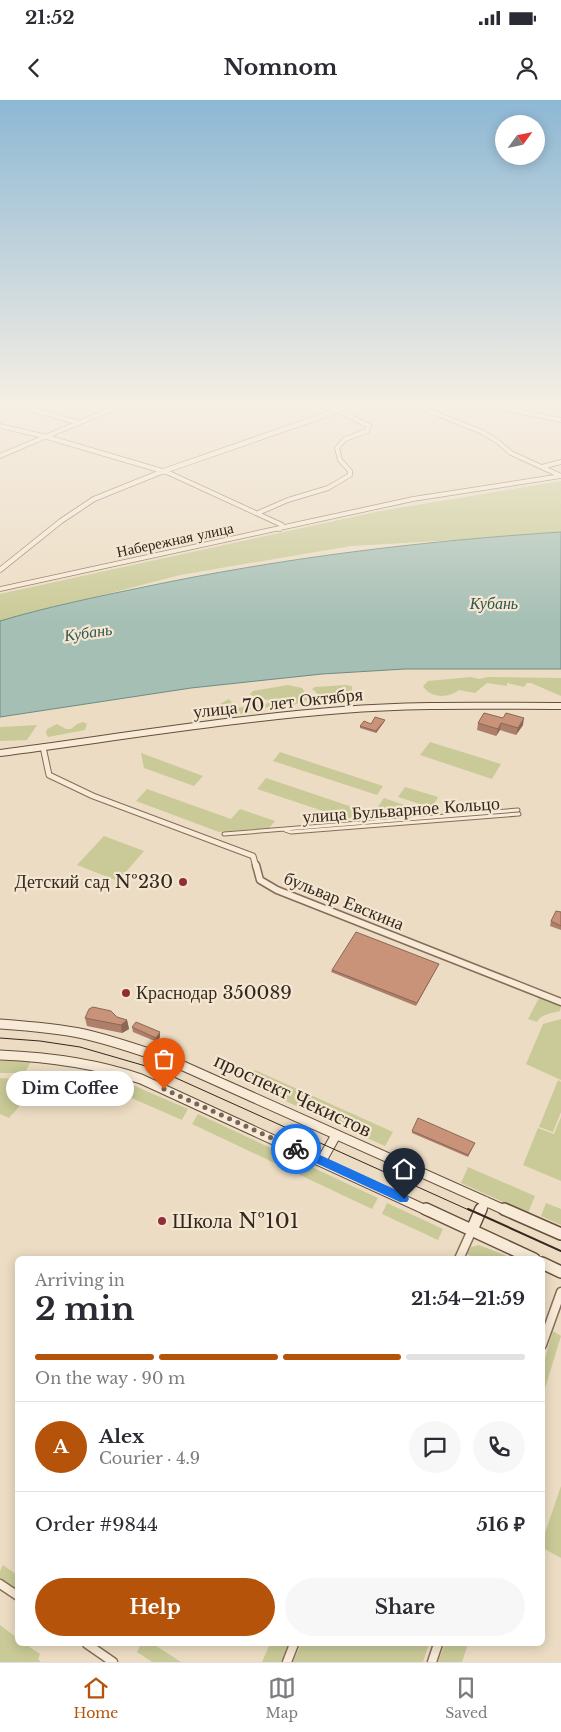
<!DOCTYPE html>
<html lang="en">
<head>
<meta charset="utf-8">
<style>
  :root { --surface:#fff; --page:#f7f7f7; --text:#2b2b33; --muted:#7c7c81; --line:#e1e1e2; --accent:#b45309 }
  body { margin:0; font-family:"Libre Baskerville",serif; background:var(--page); color:var(--text); height:100vh; display:flex; flex-direction:column; font-size:19px; white-space:nowrap }
  * { box-sizing:border-box; margin:0 }
  p { font-size:16px; color:var(--muted) }
  .icon { flex:none; width:28px; height:28px; fill:none; stroke:currentColor; stroke-width:2; stroke-linecap:round; stroke-linejoin:round }
  .map { position:relative; flex:1; overflow:hidden }
  .panel { position:absolute; left:15px; top:1156px; width:530px; height:390px; display:flex; flex-direction:column; background:var(--surface); border-radius:8px; box-shadow:0 2px 12px #0003 }
  .panel>* { flex:none }
  .needle { width:32px; rotate:57deg }
  .fabs { position:absolute; left:495px; top:15px; display:grid; gap:10px }
  .fabs a { display:grid; place-items:center; width:50px; height:50px; border-radius:50%; background:var(--surface); box-shadow:0 2px 12px #0003; font-size:25px }
  .pin { position:absolute; display:grid; place-items:center; width:42px; height:42px; color:#fff; margin:-51px -21px; border-radius:50% 50% 50% 0; rotate:-45deg; box-shadow:0 0 5px #0007 }
  .pin .icon { rotate:45deg }
  .courier { position:absolute; display:grid; place-items:center; width:50px; height:50px; margin:-25px; border:4px solid #1a73e8; border-radius:50%; background:#fff; color:#222; box-shadow:0 1px 6px #0007 }
  .bubble { position:absolute; height:35px; border-radius:18px; background:var(--surface); box-shadow:0 2px 12px #0003; font-size:16px; font-weight:700; line-height:35px; text-align:center }
  .head em { font-style:normal; font-weight:700 }
  .head div { display:flex; flex-direction:column-reverse }
  .head { display:flex; align-items:center; justify-content:space-between; height:85px; padding:0 20px }
  h1 { font-size:32px; font-weight:700; line-height:38px }
  .bar { display:grid; grid-template-columns:repeat(4,1fr); gap:8px 5px; align-content:center; height:60px; padding:0 20px }
  .bar i { height:6px; border-radius:4px; background:var(--line) }
  .bar .selected { background:var(--accent) }
  .bar p { grid-column:span 4 }
  .line { display:flex; align-items:center; gap:12px; padding:0 20px; border-top:1px solid var(--line) }
  .line div { flex:1 }
  .round { display:grid; place-items:center; flex:none; width:52px; height:52px; border-radius:26px; background:var(--page) }
  .button { display:flex; gap:10px; margin-top:auto; padding:10px 20px }
  .button a { flex:1; height:58px; border-radius:30px; background:var(--accent); color:#fff; font-size:20px; font-weight:700; line-height:58px; text-align:center }
  .button a+a { background:var(--page); color:var(--text) }
  .status { display:flex; justify-content:space-between; align-items:center; height:35px; padding:0 25px; background:var(--surface); direction:ltr }
  .status svg { height:14px; fill:currentColor }
  header { display:flex; justify-content:space-between; align-items:center; height:65px; padding:0 20px; background:var(--surface); font-size:22px; font-weight:700 }
  .dock { display:flex; justify-content:space-around; align-items:center; height:70px; border-top:1px solid var(--line); background:var(--surface); font-size:14px; color:var(--muted) }
  .dock a { display:grid; justify-items:center; gap:2px }
  .dock .selected { color:var(--accent) }
  .map>svg:first-child { display:block }
</style>
</head>
<body>
<div class="status"><b>21:52</b><svg viewBox="0 0 49 12"><path d="M0 12V9h3v3zM5 12V6h3v6zM10 12V3h3v9zM15 12V0h3v12zM26 1h20v11H26zM47 4h2v5h-2z"/></svg></div>
<header><svg class="icon" aria-label="back" viewBox="0 0 24 24"><path d="M15 5l-7 7 7 7"/></svg>Nomnom<svg class="icon" aria-label="person" viewBox="0 0 24 24"><circle cx="12" cy="8" r="4"/><path d="M4 21q1-7 8-7t8 7"/></svg></header>
<div class="map">
<svg width="561" height="1562" viewBox="0 0 561 1562">
  <rect width="100%" height="100%" fill="#ecdcc3"/>
  <path fill="#c9ca97" d="M 561,381 L 561,434 L 351,446 L 180,475 L 0,522 L 0,494 L 380,411 Z
    M 471,577 L 479,579 L 488,577 L 561,578 L 561,596 L 531,583 L 527,583 L 524,587 L 507,583 L 507,586 L 487,583 L 475,593 L 459,590 C 449,598 431,599 423,586 L 428,581 Z
    M 288,585 L 302,588 L 308,597 L 307,600 L 293,605 L 282,604 L 281,607 L 253,608 L 236,616 L 213,617 L 211,609 L 229,599 L 236,608 L 266,604 L 270,602 L 269,600 L 254,597 L 250,594 L 253,591 Z
    M 345,585 L 352,586 L 352,592 L 319,595 L 312,589 L 315,587 Z
    M 83,622 L 87,624 L 85,630 L 48,637 L 46,633 L 47,629 L 57,624 L 66,629 L 71,629 L 77,624 Z
    M 37,625 L 27,640 L 0,641 L 0,627 Z
    M 430,642 L 501,664 L 492,679 L 420,655 Z
    M 280,652 L 383,686 L 377,695 L 273,661 Z
    M 141,653 L 203,676 L 194,686 L 144,668 Z
    M 266,678 L 373,714 L 384,698 L 404,705 L 396,719 L 344,718 L 257,689 Z
    M 405,687 L 438,697 L 432,708 L 398,697 Z
    M 147,689 L 231,719 L 240,709 L 275,721 L 269,728 L 219,732 L 136,701 Z
    M 104,736 L 144,751 L 118,781 L 77,765 Z
    M 539,898 L 561,906 L 560,911 C 552,913 541,914 537,922 L 528,919 Z
    M 561,919 L 561,980 L 526,964 L 543,924 Z
    M 0,961 L 31,961 L 25,973 L 0,973 Z
    M 255,970 L 393,1032 L 385,1046 L 246,983 Z
    M 0,978 L 42,981 L 9,1018 L 0,1014 Z
    M 558,980 L 561,982 L 561,1012 L 553,1032 L 539,1027 Z
    M 128,983 L 188,1009 L 182,1020 L 120,993 Z
    M 198,1014 L 378,1098 L 372,1109 L 192,1024 Z
    M 561,1017 L 561,1081 L 523,1065 L 538,1028 L 554,1034 Z
    M 468,1067 L 535,1096 L 528,1113 L 461,1083 Z
    M 387,1103 L 443,1129 L 438,1140 L 382,1114 Z
    M 546,1103 L 561,1109 L 561,1125 L 541,1116 Z
    M 479,1145 L 507,1156 L 506,1159 L 476,1159 L 467,1154 L 471,1147 Z
    M 553,1231 L 561,1236 L 543,1295 L 543,1265 Z
    M 561,1386 L 561,1458 L 543,1448 L 542,1442 Z
    M 3,1465 L 17,1475 L 17,1492 L 0,1481 L 0,1471 Z
    M 0,1525 L 17,1538 L 18,1544 L 25,1544 L 40,1554 L 38,1559 L 41,1562 L 0,1562 Z
    M 141,1544 L 153,1544 L 181,1562 L 152,1562 L 137,1552 Z
    M 270,1544 L 288,1544 L 281,1562 L 262,1562 Z
    M 301,1544 L 429,1544 L 423,1562 L 293,1562 Z
    M 445,1544 L 468,1544 L 462,1562 L 438,1562 Z"/>
  <path fill="#a5bfb5" stroke="#6c8d82" d="M 561,432 L 561,569 L 405,569 L 322,574 L 191,588 L 0,617 L 0,521 C 47,507 96,497 144,487 C 282,458 421,441 561,432 Z"/>
  <g fill="none" stroke-linecap="round" stroke-linejoin="round">
    <g stroke="#866d5a" stroke-width="5">
      <path id="pedestrian" d="M 285,730 L 291,732 L 519,714
        M 224,734 L 518,710"/>
    </g>
    <g stroke="#866d5a" stroke-width="5.5">
      <path id="minor-far3" d="M 30,305 L 28,308 L 79,323
        M 415,305 L 482,332 L 497,341 L 511,353 L 561,376
        M 488,305 L 561,320
        M 0,326 L 47,337 L 169,373 L 282,425 L 280,429
        M 0,356 L 121,305
        M 542,367 L 561,362
        M 258,413 L 288,400 L 328,388 L 350,375 L 350,371 L 340,360 L 337,348 L 345,339 L 367,331 L 369,326 L 337,310 L 319,305
        M 0,489 L 413,399 L 561,376"/>
    </g>
    <g stroke="#866d5a" stroke-width="7">
      <path id="minor-far2" d="M 43,647 L 49,675 L 93,696 L 253,756 L 256,767"/>
    </g>
    <g stroke="#866d5a" stroke-width="9">
      <path id="minor-far1" d="M 256,765 L 260,780 L 277,790 L 561,902"/>
    </g>
    <g stroke="#866d5a" stroke-width="11">
      <path id="minor" d="M 459,1159 L 472,1130
        M 542,1245 L 561,1192
        M 0,1484 L 18,1496
        M 87,1544 L 113,1562
        M 287,1562 L 294,1544
        M 432,1562 L 438,1544"/>
    </g>
    <g stroke="#866d5a" stroke-width="6">
      <path id="tertiary" d="M 0,470 L 61,421 L 94,399 L 161,372 L 354,305"/>
    </g>
    <g stroke="#674f3e" stroke-width="8">
      <path id="secondary-far2" d="M 0,653 C 114,638 227,619 342,610 C 415,604 488,606 561,606"/>
    </g>
    <g stroke="#674f3e" stroke-width="11">
      <path id="secondary-far1" d="M 0,924 C 28,926 56,928 84,934 C 114,941 143,951 172,961 L 507,1111
        M 0,955 C 48,957 95,963 141,979 L 428,1111
        M 322,1060 L 336,1035
        M 481,1111 L 485,1101"/>
    </g>
    <g stroke="#674f3e" stroke-width="14">
      <path id="secondary" d="M 426,1109 L 534,1159
        M 504,1109 L 561,1134
        M 472,1130 L 481,1109
        M 542,1163 L 561,1172"/>
    </g>
    <use href="#pedestrian" stroke="#f7ead6" stroke-width="3"/>
    <use href="#minor-far3" stroke="#f7ead6" stroke-width="4"/>
    <use href="#minor-far2" stroke="#f7ead6" stroke-width="5"/>
    <use href="#minor-far1" stroke="#f7ead6" stroke-width="6"/>
    <use href="#minor" stroke="#f7ead6" stroke-width="8"/>
    <use href="#tertiary" stroke="#f7ead6" stroke-width="4.5"/>
    <use href="#secondary-far2" stroke="#f7ead6" stroke-width="6"/>
    <use href="#secondary-far1" stroke="#f7ead6" stroke-width="9"/>
    <use href="#secondary" stroke="#f7ead6" stroke-width="11"/>
    <path stroke="#36271e" stroke-width="1" d="M 0,938 L 40,941 L 80,947 L 156,969 L 471,1111"/>
    <path stroke="#36271e" stroke-width="2" d="M 468,1109 L 561,1151"/>
  </g>
  <path fill="#ad7e69" d="M 484,613 L 523,625 L 516,635 L 500,630 L 496,636 L 477,630 L 478,623 Z
    M 384,622 L 376,633 L 360,628 L 360,626 L 371,624 Z
    M 561,812 L 561,830 L 550,826 L 551,821 Z
    M 438,866 L 416,906 L 331,872 L 332,870 Z
    M 117,917 L 127,920 L 129,929 L 122,933 L 87,926 L 85,918 Z
    M 132,927 L 160,937 L 157,942 L 133,932 Z
    M 412,1031 L 474,1045 L 468,1057 L 412,1033 Z"/>
  <path fill="#8d6755" d="M 524,618 L 523,625 L 516,635 L 518,628 Z
    M 385,620 L 384,622 L 376,633 L 376,631 Z
    M 501,623 L 500,630 L 496,636 L 498,629 Z
    M 127,920 L 129,929 L 122,933 L 121,925 Z
    M 160,932 L 160,937 L 157,942 L 156,938 Z"/>
  <path fill="#c9937a" stroke="#8d6755" d="M 484,613 L 503,618 L 506,613 L 524,618 L 518,628 L 501,623 L 498,629 L 478,623 Z
    M 375,617 L 385,620 L 376,631 L 360,626 L 364,621 L 371,624 Z
    M 556,811 L 561,812 L 561,826 L 551,821 Z
    M 356,832 L 439,864 L 417,903 L 332,870 Z
    M 93,907 L 111,911 L 117,917 L 127,920 L 121,925 L 85,918 L 89,909 Z
    M 136,922 L 160,932 L 156,938 L 132,927 Z
    M 418,1018 L 475,1043 L 468,1055 L 412,1031 Z"/>
  <linearGradient id="sky" x2="0" y2="1"><stop stop-color="#8db8d4"/><stop offset="0.58" stop-color="#f6efe4"/><stop offset="1" stop-color="#f6efe4" stop-opacity="0"/></linearGradient>
  <rect width="561" height="523" fill="url(#sky)"/>
  <path fill="#1a73e8" d="M 296,1044 L 407,1095 L 409,1099 L 407,1102 L 400,1102 L 292,1052 L 291,1049 Z"/>
  <g fill="none" stroke-linecap="round" stroke-linejoin="round">
    <path stroke="#766658" stroke-width="5" stroke-dasharray="0 9" d="M 164,989 L 296,1049"/>
  </g>
  <g fill="#922d37" stroke="#f4e7d2" stroke-width="2">
    <circle cx="183" cy="782" r="5"/>
    <circle cx="126" cy="893" r="5"/>
    <circle cx="162" cy="1121" r="5"/>
  </g>
  <g text-anchor="middle" stroke-width="4.5" stroke-linejoin="round" paint-order="stroke">
    <g font-size="15" fill="#36271e" stroke="#f4e7d2">
      <text transform="translate(175 440) rotate(-12)" y="5">Набережная улица</text>
    </g>
    <g font-size="16" font-style="italic" fill="#2e554f" stroke="#f4e7d2">
      <text x="494" y="509">Кубань</text>
      <text transform="translate(88 532) rotate(-8)" y="6">Кубань</text>
    </g>
    <g font-size="18" fill="#36271e" stroke="#f4e7d2">
      <text transform="translate(278 603) rotate(-6)" y="6">улица 70 лет Октября</text>
      <text transform="translate(401 710) rotate(-4)" y="6">улица Бульварное Кольцо</text>
      <text transform="translate(344 801) rotate(22)" y="6">бульвар Евскина</text>
    </g>
    <g font-size="18" fill="#36271e" stroke="#f4e7d2" text-anchor="end">
      <text x="173" y="788">Детский сад №230</text>
      <text x="136" y="899" text-anchor="start">Краснодар 350089</text>
    </g>
    <g font-size="21" fill="#36271e" stroke="#f4e7d2">
      <text transform="translate(293 995) rotate(25)" y="7">проспект Чекистов</text>
    </g>
    <g font-size="21" fill="#36271e" stroke="#f4e7d2" text-anchor="start">
      <text x="172" y="1128">Школа №101</text>
    </g>
  </g>
</svg>
<div class="fabs">
<a><svg class="needle" viewBox="-14 -14 28 28"><path d="M0-13l5 13h-10z" fill="#e53935"/><path d="M0 13l5-13h-10z" fill="#7c7c81"/></svg></a>
</div>
<div class="pin" style="left:164px;top:989px;background:#ea580c"><svg class="icon" aria-label="bag" viewBox="0 0 24 24"><path d="M5 8h14l-1 12H6zM9 8a3 3 0 0 1 6 0"/></svg></div>
<div class="pin" style="left:404px;top:1099px;background:#1f2937"><svg class="icon" aria-label="home" viewBox="0 0 24 24"><path d="M3 11l9-7 9 7M6 9v11h12V9"/></svg></div>
<div class="courier" style="left:296px;top:1049px"><svg class="icon" aria-label="bike" viewBox="0 0 24 24"><circle cx="6" cy="16" r="4"/><circle cx="18" cy="16" r="4"/><path d="M6 16l4-8h5l3 8M10 8l3 8H6M13 5h3"/></svg></div>
<div class="bubble" style="left:6px;top:971px;width:128px">Dim Coffee</div>
<section class="panel">
<div class="head"><div><h1>2 min</h1><p>Arriving in</p></div><em>21:54–21:59</em></div>
<div class="bar"><i class="selected"></i><i class="selected"></i><i class="selected"></i><i></i><p>On the way · 90 m</p></div>
<div class="line" style="height:90px"><b class="round" style="background:var(--accent);color:#fff">A</b><div><b>Alex</b><p>Courier · 4.9</p></div><a class="round"><svg class="icon" aria-label="chat" viewBox="0 0 24 24"><path d="M4 5h16v11H9l-5 4z"/></svg></a><a class="round"><svg class="icon" aria-label="phone" viewBox="0 0 24 24"><path d="M5 4h4l2 5-3 2q2 4 5 5l2-3 5 2v4C11 20 4 13 5 4z"/></svg></a></div>
<div class="line" style="height:65px"><div>Order #9844</div><b>516 ₽</b></div>
<div class="button"><a>Help</a><a>Share</a></div>
</section>
</div>
<nav class="dock">
<a class="selected"><svg class="icon" aria-label="home" viewBox="0 0 24 24"><path d="M3 11l9-7 9 7M6 9v11h12V9"/></svg>Home</a>
<a><svg class="icon" aria-label="map" viewBox="0 0 24 24"><path d="M3 6l6-2 6 2 6-2v14l-6 2-6-2-6 2zM9 4v14M15 6v14"/></svg>Map</a>
<a><svg class="icon" aria-label="saved" viewBox="0 0 24 24"><path d="M7 4h10v16l-5-4-5 4z"/></svg>Saved</a>
</nav>
</body>
</html>
